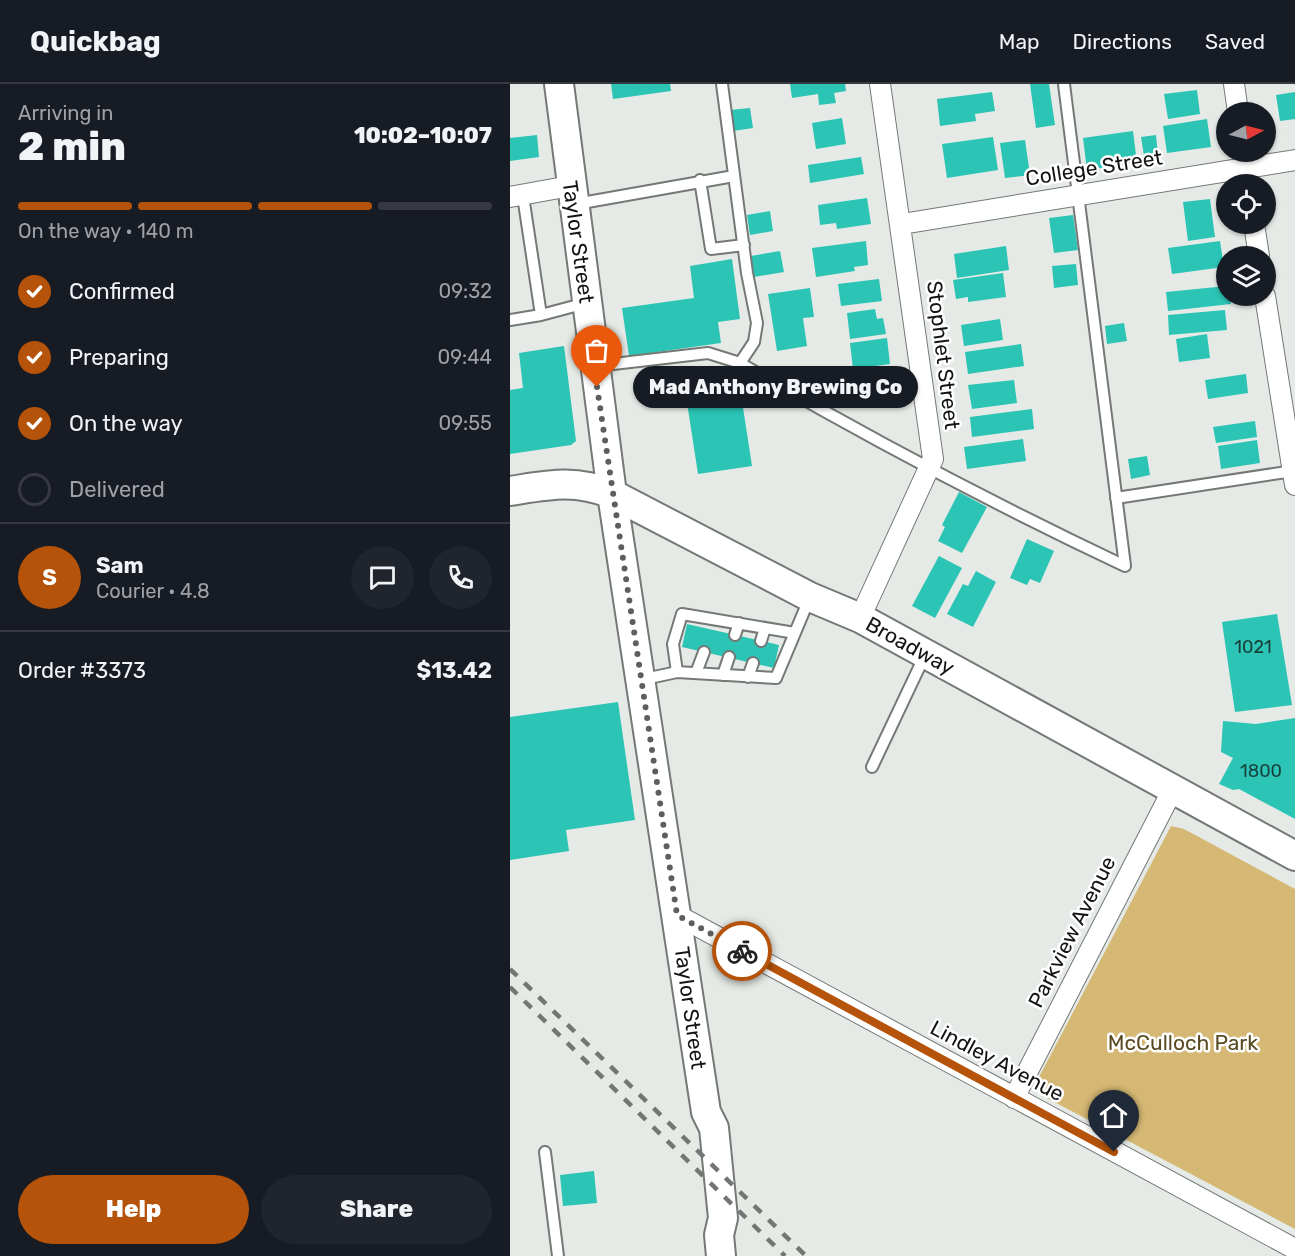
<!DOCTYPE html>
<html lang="en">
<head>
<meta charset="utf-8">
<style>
  :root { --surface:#171b24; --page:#20242c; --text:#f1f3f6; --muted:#9ea1a6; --line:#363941; --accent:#b45309 }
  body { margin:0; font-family:Rubik,sans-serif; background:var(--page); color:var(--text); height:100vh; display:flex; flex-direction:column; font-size:22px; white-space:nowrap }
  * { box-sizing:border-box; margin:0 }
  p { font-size:20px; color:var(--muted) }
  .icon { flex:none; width:33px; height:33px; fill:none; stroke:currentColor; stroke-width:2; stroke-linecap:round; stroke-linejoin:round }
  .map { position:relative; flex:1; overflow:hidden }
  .details { display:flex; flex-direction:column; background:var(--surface); width:510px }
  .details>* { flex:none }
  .needle { width:39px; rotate:83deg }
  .controls { position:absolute; left:706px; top:18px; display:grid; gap:12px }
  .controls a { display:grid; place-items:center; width:60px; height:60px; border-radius:50%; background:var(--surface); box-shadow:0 2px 4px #0004; font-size:30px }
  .pin { position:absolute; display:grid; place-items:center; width:51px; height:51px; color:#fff; margin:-62px -26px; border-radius:50% 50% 50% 0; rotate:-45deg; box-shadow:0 0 6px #0007 }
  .pin .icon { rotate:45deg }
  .courier { position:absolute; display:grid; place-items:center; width:60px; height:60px; margin:-30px; border:4px solid #b45309; border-radius:50%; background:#fff; color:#222; box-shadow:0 2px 8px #0007 }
  .bubble { position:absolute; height:42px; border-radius:21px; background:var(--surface); box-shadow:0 2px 4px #0004; font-size:20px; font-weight:800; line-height:42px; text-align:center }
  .headline em { font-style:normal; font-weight:800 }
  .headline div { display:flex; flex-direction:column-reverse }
  .headline { display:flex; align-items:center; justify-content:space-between; height:102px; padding:0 18px }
  h1 { font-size:39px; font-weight:800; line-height:45px }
  .bar { display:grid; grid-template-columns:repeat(4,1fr); gap:9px 6px; align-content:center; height:72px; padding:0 18px }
  .bar i { height:8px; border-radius:4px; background:var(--line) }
  .bar .active { background:var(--accent) }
  .bar p { grid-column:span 4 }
  .line { display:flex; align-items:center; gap:15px; padding:0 18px; border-top:2px solid var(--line) }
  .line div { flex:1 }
  .round { display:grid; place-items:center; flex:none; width:63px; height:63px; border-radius:32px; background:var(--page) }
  ol { padding:0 18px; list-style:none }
  li { display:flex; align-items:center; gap:18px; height:66px }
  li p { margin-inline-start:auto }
  li .icon { padding:6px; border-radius:50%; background:var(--accent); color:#fff; stroke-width:4 }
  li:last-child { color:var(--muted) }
  li i { width:33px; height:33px; border:3px solid var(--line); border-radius:50% }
  .primary-button { display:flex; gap:12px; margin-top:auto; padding:12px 18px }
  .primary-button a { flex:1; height:69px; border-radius:36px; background:var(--accent); color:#fff; font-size:24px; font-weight:800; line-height:69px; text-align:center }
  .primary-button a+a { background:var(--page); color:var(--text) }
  header { display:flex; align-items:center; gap:36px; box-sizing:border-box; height:84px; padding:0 30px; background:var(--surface); border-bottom:2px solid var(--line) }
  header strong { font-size:28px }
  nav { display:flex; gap:33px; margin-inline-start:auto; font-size:21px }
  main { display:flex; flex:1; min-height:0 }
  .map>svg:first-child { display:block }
</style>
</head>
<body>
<header>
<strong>Quickbag</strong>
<nav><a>Map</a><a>Directions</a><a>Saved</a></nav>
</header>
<main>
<section class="details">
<div class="headline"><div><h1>2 min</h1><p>Arriving in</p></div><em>10:02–10:07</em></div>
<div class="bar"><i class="active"></i><i class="active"></i><i class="active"></i><i></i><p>On the way · 140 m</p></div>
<ol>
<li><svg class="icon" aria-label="check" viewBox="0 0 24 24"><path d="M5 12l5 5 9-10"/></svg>Confirmed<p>09:32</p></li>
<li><svg class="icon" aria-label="check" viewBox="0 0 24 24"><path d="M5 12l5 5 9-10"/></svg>Preparing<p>09:44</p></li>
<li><svg class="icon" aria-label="check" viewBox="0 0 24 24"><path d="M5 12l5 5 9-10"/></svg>On the way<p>09:55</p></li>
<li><i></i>Delivered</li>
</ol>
<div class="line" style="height:108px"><b class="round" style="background:var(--accent);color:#fff">S</b><div><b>Sam</b><p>Courier · 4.8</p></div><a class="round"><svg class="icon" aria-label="chat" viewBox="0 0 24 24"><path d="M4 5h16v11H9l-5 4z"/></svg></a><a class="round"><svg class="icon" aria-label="phone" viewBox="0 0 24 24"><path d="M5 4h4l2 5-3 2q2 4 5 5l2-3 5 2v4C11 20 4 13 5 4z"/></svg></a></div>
<div class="line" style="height:78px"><div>Order #3373</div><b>$13.42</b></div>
<div class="primary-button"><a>Help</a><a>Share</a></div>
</section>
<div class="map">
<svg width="785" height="1172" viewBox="0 0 785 1172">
  <rect width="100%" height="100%" fill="#e5eae6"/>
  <path fill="#d5b873" d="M 661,742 L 674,745 L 785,805 L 785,1145 L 533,1012 L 528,995 Z"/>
  <path fill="#2bc4b5" d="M 101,0 L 160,0 L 161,7 L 103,15 Z
    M 280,0 L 335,0 L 336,7 L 324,9 L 326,19 L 309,21 L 308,10 L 282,14 Z
    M 520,0 L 539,0 L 545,41 L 526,44 Z
    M 687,6 L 690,30 L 658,35 L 654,10 Z
    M 482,8 L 485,27 L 465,30 L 466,37 L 430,42 L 427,15 Z
    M 785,8 L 785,35 L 770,37 L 766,11 Z
    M 240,24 L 243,44 L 223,47 L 220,26 Z
    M 332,34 L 336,60 L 306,65 L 302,39 Z
    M 697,35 L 701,63 L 657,69 L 653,42 Z
    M 623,47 L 627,79 L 577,86 L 573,54 Z
    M 27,51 L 29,73 L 0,77 L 0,54 Z
    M 646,51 L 648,70 L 634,72 L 631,53 Z
    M 483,53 L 488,86 L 437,94 L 432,60 Z
    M 515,56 L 520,91 L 495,94 L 490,59 Z
    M 351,73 L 354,90 L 300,99 L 298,81 Z
    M 357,114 L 361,140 L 327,145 L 326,139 L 310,141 L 308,121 Z
    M 700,115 L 705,153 L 678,157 L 673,118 Z
    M 260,127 L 263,147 L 240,151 L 237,131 Z
    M 563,131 L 568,166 L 544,169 L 539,134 Z
    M 356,157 L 358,181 L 344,183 L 345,187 L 306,193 L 302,164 Z
    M 710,157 L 714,183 L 662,190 L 658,164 Z
    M 496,162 L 499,186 L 447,194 L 444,170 Z
    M 270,167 L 274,188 L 244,193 L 241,172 Z
    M 222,175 L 230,235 L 208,238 L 211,259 L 119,272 L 112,224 L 184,214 L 180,182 Z
    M 566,180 L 568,201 L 544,204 L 542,182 Z
    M 493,189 L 496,213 L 458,218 L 458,213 L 446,215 L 443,196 Z
    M 369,195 L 372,217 L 331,222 L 328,200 Z
    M 717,202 L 717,212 L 720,212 L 721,220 L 658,227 L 656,208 Z
    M 300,204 L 304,233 L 293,234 L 297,262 L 267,267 L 258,210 Z
    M 365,225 L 367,235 L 373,234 L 376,250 L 340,255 L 337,229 Z
    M 715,226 L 717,246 L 659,251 L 658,231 Z
    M 490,235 L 493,256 L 454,262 L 451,241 Z
    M 614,239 L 617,257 L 597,260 L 595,242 Z
    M 697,250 L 700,274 L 669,278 L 666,255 Z
    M 377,254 L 380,280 L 343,285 L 340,259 Z
    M 511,260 L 514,282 L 458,290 L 455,268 Z
    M 54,262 L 66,357 L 61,361 L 0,370 L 0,306 L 13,304 L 9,269 Z
    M 382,288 L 384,311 L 331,317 L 329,293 Z
    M 736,290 L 738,309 L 698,315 L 695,296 Z
    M 228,291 L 242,382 L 188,390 L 174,299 Z
    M 504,296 L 507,319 L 462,325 L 458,301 Z
    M 522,325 L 524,345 L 462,353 L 460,333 Z
    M 745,337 L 747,353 L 706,359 L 703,343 Z
    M 513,355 L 516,377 L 457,385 L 454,363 Z
    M 747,356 L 750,379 L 711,385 L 708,362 Z
    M 637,372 L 640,391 L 621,395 L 618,375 Z
    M 449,408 L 477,423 L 452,469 L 428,457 L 435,443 L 432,441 Z
    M 517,455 L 544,467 L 530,499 L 520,495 L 517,501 L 500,494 Z
    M 429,472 L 452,484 L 425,534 L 402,522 Z
    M 466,487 L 486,498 L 463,543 L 437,530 L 453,500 L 458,502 Z
    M 767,530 L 782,621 L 725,628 L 712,538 Z
    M 177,540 L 269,561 L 264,584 L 172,563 Z
    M 108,618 L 125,736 L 56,746 L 59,767 L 0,776 L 0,633 Z
    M 785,634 L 785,735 L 729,705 L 723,706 L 709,700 L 723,674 L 711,668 L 713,637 L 746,640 Z
    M 84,1087 L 87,1119 L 53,1122 L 50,1091 Z"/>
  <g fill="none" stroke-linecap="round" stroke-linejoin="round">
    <g stroke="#747975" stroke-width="14">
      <path id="service" d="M 212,0 L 237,189 L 247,239 L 244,258 L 230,279
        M 554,0 L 615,482
        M 190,96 L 201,165 L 234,161
        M 13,112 L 31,231
        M 66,120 L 224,92
        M 0,236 L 31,231 L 76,219
        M 86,282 L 198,269 L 230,279 C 355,352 484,420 615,482
        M 606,414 L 783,387
        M 225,551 L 229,539
        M 251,557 L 255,544
        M 167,588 L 163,560 L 172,530 L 285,549
        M 186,589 L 194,568
        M 213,591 L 219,573
        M 238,593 L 243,579
        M 130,596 L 167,588 L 266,594 L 300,513
        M 362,683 L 415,571
        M 35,1068 L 48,1172"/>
    </g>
    <g stroke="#747975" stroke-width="22">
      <path id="minor" d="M 724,0 L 728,28
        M 733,68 L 737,100
        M 0,113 L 60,102
        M 392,140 L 785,76
        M 744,140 L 749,172
        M 755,212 L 785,401
        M 350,534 L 423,375 L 370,0
        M 167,831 L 785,1165
        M 504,1014 L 663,705"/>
    </g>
    <g stroke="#747975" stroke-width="32">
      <path id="secondary" d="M 49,0 L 102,410 L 196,1028 L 204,1044 L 213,1134 L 209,1151 L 211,1172
        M 0,407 C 39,401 64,395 102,410 L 300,513 L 350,534 L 785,772"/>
    </g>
    <use href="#service" stroke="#fff" stroke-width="10"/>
    <use href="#minor" stroke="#fff" stroke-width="20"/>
    <use href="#secondary" stroke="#fff" stroke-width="28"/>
    <path stroke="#737774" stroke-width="4.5" stroke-dasharray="10 10" stroke-linecap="butt" d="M 0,885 L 296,1172
      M 0,903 L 275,1172"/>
  </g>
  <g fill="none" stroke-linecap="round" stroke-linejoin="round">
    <path stroke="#5c605d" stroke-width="6" stroke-dasharray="0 10.8" d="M 87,303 L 167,831 L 232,867"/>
    <path stroke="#b45309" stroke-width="8" d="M 232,867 L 604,1068"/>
  </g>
  <g text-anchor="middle" stroke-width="5" stroke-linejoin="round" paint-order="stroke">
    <g font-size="18" fill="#19413c">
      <text x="743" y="569">1021</text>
      <text x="751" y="693">1800</text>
    </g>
    <g font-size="21" fill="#131513" stroke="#fff">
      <text transform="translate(584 84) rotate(-9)" y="7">College Street</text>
      <text transform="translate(68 158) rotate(82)" y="7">Taylor Street</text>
      <text transform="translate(433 271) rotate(83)" y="7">Stophlet Street</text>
      <text transform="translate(400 562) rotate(29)" y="7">Broadway</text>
      <text transform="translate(562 848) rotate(-63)" y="7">Parkview Avenue</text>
      <text transform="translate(180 924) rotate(82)" y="7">Taylor Street</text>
      <text transform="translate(487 977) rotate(28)" y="7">Lindley Avenue</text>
    </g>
    <g font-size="21" fill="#5a4a22" stroke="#fff">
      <text x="673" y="966">McCulloch Park</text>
    </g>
  </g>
</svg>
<div class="controls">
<a><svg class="needle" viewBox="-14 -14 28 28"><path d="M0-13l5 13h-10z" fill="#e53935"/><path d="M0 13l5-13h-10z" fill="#9ea1a6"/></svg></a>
<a><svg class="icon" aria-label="locate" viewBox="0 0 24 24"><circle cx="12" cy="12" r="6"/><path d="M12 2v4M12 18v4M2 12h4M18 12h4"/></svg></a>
<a><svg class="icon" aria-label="layers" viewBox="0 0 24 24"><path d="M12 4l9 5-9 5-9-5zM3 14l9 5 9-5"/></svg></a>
</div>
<div class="pin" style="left:87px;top:303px;background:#ea580c"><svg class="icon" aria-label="bag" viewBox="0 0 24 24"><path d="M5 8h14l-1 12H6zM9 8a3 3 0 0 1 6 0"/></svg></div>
<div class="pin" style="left:604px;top:1068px;background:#1f2937"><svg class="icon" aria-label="home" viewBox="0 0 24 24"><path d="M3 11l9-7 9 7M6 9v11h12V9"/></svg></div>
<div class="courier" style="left:232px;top:867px"><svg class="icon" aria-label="bike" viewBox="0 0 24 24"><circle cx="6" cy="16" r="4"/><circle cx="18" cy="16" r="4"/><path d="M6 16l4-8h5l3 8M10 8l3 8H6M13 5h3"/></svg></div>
<div class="bubble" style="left:123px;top:282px;width:285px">Mad Anthony Brewing Co</div>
</div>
</main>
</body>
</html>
